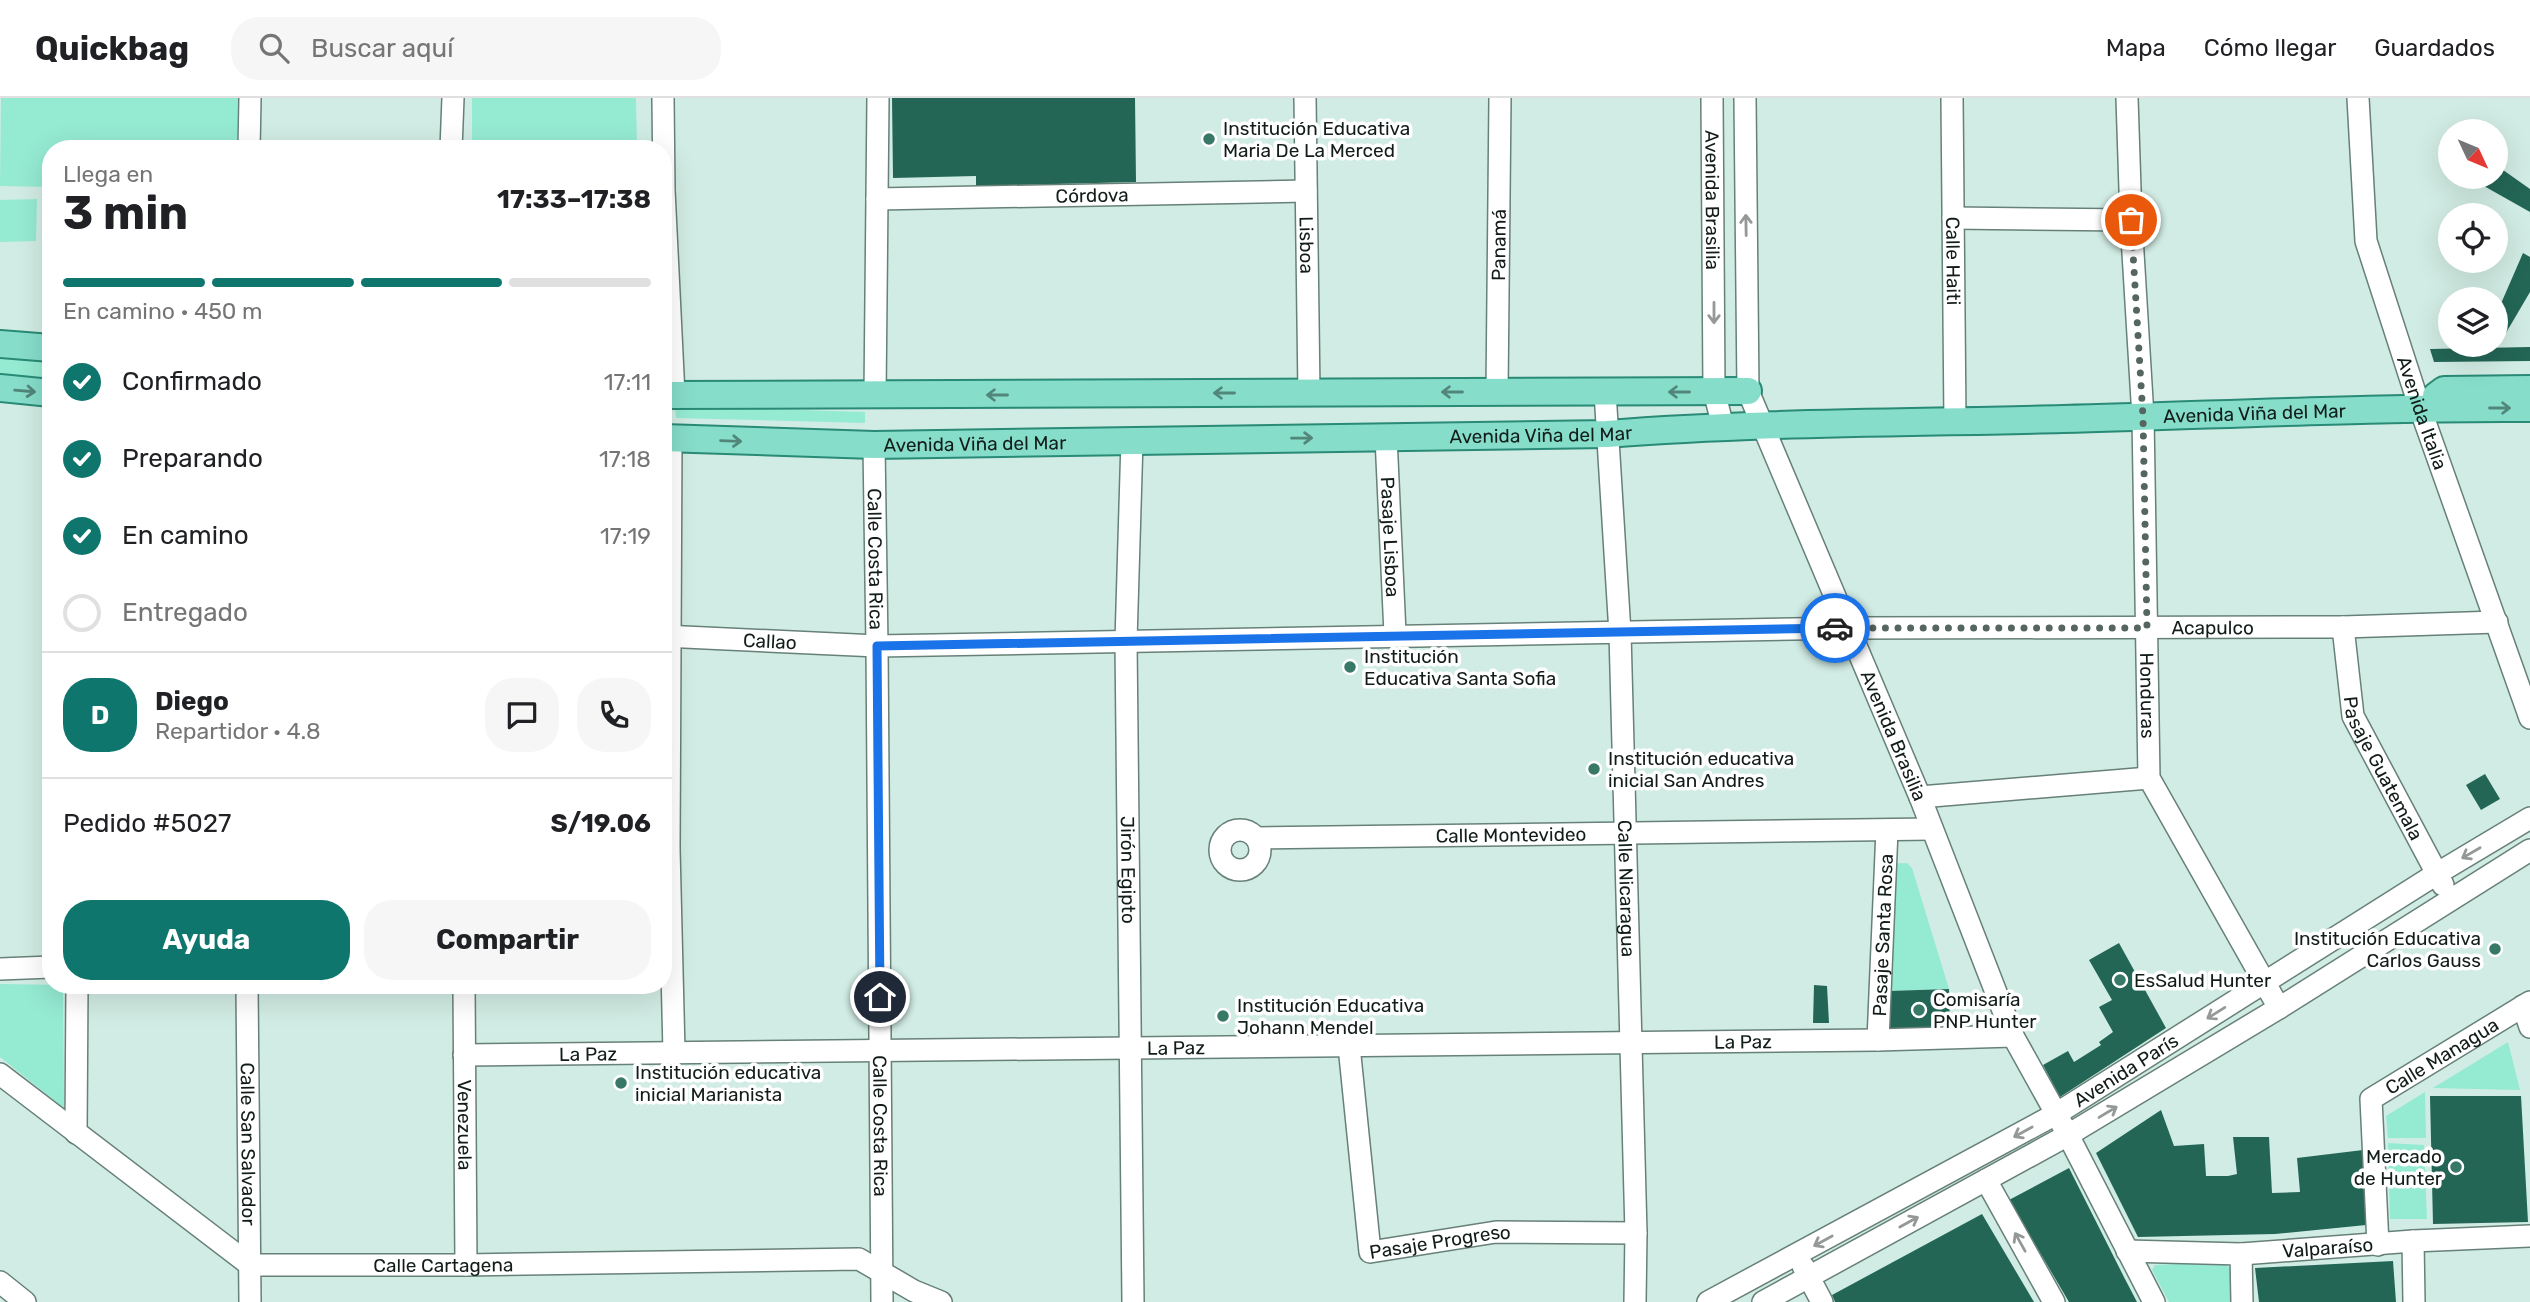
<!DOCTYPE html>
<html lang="es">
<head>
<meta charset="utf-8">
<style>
  :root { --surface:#fff; --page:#f6f6f6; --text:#202124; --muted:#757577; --line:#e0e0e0; --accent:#0f766e }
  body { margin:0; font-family:Rubik,sans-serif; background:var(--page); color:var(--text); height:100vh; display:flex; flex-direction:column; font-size:26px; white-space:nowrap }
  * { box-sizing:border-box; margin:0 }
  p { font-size:23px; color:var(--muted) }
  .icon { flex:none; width:38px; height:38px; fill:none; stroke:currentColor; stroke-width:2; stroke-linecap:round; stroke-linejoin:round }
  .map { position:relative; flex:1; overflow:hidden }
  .sheet { position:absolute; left:42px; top:42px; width:630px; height:854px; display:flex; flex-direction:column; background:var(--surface); border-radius:28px; box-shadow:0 7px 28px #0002 }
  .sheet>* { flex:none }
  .needle { width:46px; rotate:134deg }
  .controls { position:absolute; left:2438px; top:21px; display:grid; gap:14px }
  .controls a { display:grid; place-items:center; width:70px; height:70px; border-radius:50%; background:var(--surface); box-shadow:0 7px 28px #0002; font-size:35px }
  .pin { position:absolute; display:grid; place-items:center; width:60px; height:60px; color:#fff; margin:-30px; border:4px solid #fff; border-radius:50%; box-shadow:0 2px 7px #0007 }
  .courier { position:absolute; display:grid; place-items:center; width:70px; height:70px; margin:-35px; border:5px solid #1a73e8; border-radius:50%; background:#fff; color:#222; box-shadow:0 2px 9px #0007 }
  .headline em { font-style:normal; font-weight:700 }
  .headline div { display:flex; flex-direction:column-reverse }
  .headline { display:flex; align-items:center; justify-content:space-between; height:119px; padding:0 21px }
  h1 { font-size:46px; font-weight:700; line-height:52px }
  .bar { display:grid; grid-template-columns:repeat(4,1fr); gap:10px 7px; align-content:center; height:84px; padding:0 21px }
  .bar i { height:9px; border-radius:5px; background:var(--line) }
  .bar .active { background:var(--accent) }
  .bar p { grid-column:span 4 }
  .line { display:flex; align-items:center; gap:18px; padding:0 21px; border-top:2px solid var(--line) }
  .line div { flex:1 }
  .round { display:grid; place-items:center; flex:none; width:74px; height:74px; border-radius:28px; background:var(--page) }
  ol { padding:0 21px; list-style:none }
  li { display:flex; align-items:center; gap:21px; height:77px }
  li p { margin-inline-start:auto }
  li .icon { padding:7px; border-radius:50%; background:var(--accent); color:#fff; stroke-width:4 }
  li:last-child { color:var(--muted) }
  li i { width:38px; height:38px; border:4px solid var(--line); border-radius:50% }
  .action { display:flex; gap:14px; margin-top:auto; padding:14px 21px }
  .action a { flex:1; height:80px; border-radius:28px; background:var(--accent); color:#fff; font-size:28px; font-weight:700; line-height:80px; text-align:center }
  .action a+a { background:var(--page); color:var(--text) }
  header { display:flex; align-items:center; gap:42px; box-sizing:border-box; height:98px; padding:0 35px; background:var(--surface); border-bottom:2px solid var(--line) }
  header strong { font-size:33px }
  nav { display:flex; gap:38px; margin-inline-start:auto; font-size:24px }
  .search { width:490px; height:63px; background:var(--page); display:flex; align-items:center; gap:18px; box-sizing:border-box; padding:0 24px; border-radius:28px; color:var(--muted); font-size:26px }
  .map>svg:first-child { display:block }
</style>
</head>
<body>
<header>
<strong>Quickbag</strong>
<div class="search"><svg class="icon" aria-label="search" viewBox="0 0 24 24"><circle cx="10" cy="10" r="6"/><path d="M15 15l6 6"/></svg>Buscar aquí</div>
<nav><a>Mapa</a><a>Cómo llegar</a><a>Guardados</a></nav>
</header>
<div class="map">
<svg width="2530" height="1204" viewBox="0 0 2530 1204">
  <rect width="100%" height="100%" fill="#d1ece4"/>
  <path fill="#95ead2" d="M 1,0 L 238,0 L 237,51 L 51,51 L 51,89 L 0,88 Z
    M 472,0 L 636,0 L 637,51 L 472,51 Z
    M 37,101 L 36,143 L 0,144 L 0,102 Z
    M 0,260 L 51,264 L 51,281 L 0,277 Z
    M 675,308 L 865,314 L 865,325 L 676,320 Z
    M 1907,765 L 1912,770 L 1949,891 L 1889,893 L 1883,766 Z
    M 0,886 L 63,887 L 64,1010 L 0,959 Z
    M 2508,944 L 2520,992 L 2433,990 Z
    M 2425,994 L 2426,1040 L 2388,1040 L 2386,1018 Z
    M 2388,1045 L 2424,1047 L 2427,1121 L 2390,1121 Z
    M 2222,1164 L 2230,1170 L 2230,1204 L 2169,1204 L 2152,1172 L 2155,1167 Z"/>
  <path fill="#236656" d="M 892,0 L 1135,0 L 1136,84 L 976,88 L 976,78 L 893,80 Z
    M 2496,67 L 2530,91 L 2530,114 L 2468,79 L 2496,79 Z
    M 2523,155 L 2530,159 L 2530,194 L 2503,240 L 2496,235 L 2496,217 Z
    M 2530,249 L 2530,263 L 2434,264 L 2430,251 Z
    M 2485,676 L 2500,701 L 2481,712 L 2466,687 Z
    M 2119,845 L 2166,930 L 2060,999 L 2043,967 L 2068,953 L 2074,964 L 2101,947 L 2099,944 L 2113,934 L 2099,909 L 2112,902 L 2089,862 Z
    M 1814,887 L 1827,888 L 1829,925 L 1813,925 Z
    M 1949,891 L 1950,932 L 1890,932 L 1889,893 Z
    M 2430,998 L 2521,998 L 2528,1124 L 2433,1126 Z
    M 2161,1012 L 2174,1048 L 2204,1046 L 2206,1078 L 2228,1078 L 2237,1076 L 2233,1039 L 2269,1039 L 2272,1095 L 2300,1094 L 2297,1060 L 2363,1052 L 2366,1127 L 2275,1136 L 2138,1139 L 2096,1055 Z
    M 2069,1070 L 2125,1181 L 2137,1204 L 2069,1204 L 2009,1102 Z
    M 1982,1116 L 2034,1204 L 1835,1204 L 1832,1197 Z
    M 2393,1163 L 2396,1204 L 2259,1204 L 2255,1170 Z"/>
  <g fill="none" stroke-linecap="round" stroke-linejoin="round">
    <g stroke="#678078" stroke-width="24">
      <g id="minor">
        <path d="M 663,0 L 664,92 L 674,297"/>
        <path id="s1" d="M 1305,0 L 1309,295"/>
        <path id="s2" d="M 1712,0 L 1714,293 L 1723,329"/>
        <path id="s3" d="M 1745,0 L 1748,293 L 1920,699 L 2013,938 L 2068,1037 L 2154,1204"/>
        <path id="s4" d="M 1952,0 L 1955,324"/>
        <path id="s5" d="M 2127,0 L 2131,122 L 2143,319 L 2149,680 L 2279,910"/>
        <path id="s6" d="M 2358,0 L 2366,143 L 2420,310 L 2530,620"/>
        <path d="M 249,51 L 250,0"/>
        <path d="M 451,51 L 453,0"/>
        <path id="s7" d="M 877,101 L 1306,93"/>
        <path d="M 1953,120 L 2131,122"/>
        <path id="s8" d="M 1497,294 L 1500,0"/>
        <path id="s9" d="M 1605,294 L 1620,535 L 1636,1135 L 1635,1204"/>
        <path d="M 875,298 L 878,0"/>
        <path id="s10" d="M 1386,339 L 1395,536"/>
        <path d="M 671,341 L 669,751 L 674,954"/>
        <path id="s11" d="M 1132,342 L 1126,543 L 1133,1204"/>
        <path id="s12" d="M 874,347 L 877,548 L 882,1204"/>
        <path id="s13" d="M 2343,529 L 2353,618 L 2443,787"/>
        <path id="s14" d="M 663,538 L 877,548 L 1848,530 L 2343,529 L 2497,524"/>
        <path d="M 1920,699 L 2149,680"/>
        <circle cx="1240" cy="752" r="20"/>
        <path id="s15" d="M 1257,740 L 1932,731"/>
        <path d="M 0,871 L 51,869"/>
        <path id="s16" d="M 247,887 L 250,1204"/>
        <path id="s17" d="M 464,887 L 466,1167"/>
        <path d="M 2523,908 L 2530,929"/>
        <path id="s18" d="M 1878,942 L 1887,732"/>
        <path id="s19" d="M 1349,948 L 1370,1154 L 1496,1134 L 1636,1135"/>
        <path id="s20" d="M 464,957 L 1878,942 L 2013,938"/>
        <path id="s21" d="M 0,976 L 250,1167 L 466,1167 L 859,1161 L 914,1193 L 941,1204"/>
        <path d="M 76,1035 L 77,887"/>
        <path d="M 1986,1082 L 2054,1204"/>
        <path d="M 2413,1143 L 2414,1204"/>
        <path id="s22" d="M 2378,1147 L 2371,1001 L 2530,904"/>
        <path id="s23" d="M 2127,1153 L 2241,1156 L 2413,1143 L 2530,1138"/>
        <path d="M 2241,1156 L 2242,1204"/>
        <path d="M 1803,1168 L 1822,1204"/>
        <path d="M 0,1184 L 25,1204"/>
        <path id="s24" d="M 1708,1204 L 2056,1016 L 2438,775 L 2530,720"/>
        <path d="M 1763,1204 L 2068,1037 L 2279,910 L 2530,752"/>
      </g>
    </g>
    <g stroke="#298a75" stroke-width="30">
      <g id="major">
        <path d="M 0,246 L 51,250"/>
        <path d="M 0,290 L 51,295"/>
        <path d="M 663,297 L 1748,293"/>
        <path d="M 2436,298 L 2444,292 L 2530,291"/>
        <path id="s25" d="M 663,340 L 874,347 L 1607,336 C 1759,324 1911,325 2063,321 C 2219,317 2374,309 2530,310"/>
      </g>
    </g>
    <use href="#minor" stroke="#fff" stroke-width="21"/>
    <use href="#major" stroke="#86ddca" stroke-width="26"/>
  </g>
  <defs><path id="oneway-shaft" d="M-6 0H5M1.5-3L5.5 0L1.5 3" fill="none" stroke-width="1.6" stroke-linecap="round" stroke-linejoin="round" transform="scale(1.75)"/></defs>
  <g stroke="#949998">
    <use href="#oneway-shaft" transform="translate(1746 127) rotate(-91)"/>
    <use href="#oneway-shaft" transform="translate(1714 215) rotate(90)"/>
    <use href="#oneway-shaft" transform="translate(2471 755) rotate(150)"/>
    <use href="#oneway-shaft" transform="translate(2216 915) rotate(148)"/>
    <use href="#oneway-shaft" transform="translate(2108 1014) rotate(-31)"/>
    <use href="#oneway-shaft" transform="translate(2023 1034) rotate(151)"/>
    <use href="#oneway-shaft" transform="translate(1909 1124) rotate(-29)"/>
    <use href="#oneway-shaft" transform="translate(1823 1143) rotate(151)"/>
    <use href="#oneway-shaft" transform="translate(2020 1144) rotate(-119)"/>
  </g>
  <g stroke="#52867a">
    <use href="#oneway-shaft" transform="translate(25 293) rotate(5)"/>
    <use href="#oneway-shaft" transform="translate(1452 294) rotate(180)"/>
    <use href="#oneway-shaft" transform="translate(1679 294) rotate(180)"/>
    <use href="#oneway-shaft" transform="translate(1224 295) rotate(180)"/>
    <use href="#oneway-shaft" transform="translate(997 297) rotate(180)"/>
    <use href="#oneway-shaft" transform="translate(2500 310)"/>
    <use href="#oneway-shaft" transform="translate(1302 340) rotate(-1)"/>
    <use href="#oneway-shaft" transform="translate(731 343) rotate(2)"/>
  </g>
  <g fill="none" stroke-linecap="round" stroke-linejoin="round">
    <path stroke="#556560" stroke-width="7" stroke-dasharray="0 12.6" d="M 1835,530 L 2147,530 L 2143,319 L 2131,122"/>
    <path stroke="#1a73e8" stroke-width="9" d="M 880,899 L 877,548 L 1835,530"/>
  </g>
  <g fill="#377867" stroke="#fff" stroke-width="2.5">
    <circle cx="1209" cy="41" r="7"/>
    <circle cx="1350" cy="569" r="7"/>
    <circle cx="1594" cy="671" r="7"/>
    <circle cx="2495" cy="851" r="7"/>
    <circle cx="2120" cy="882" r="7"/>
    <circle cx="1919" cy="912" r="7"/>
    <circle cx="1223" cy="918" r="7"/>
    <circle cx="621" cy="985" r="7"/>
    <circle cx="2456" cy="1069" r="7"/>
  </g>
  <g text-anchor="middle" stroke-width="7" stroke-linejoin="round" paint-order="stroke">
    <g font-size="19" fill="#121c19" stroke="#fff" text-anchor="start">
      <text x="1223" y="37">Institución Educativa<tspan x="1223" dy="22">Maria De La Merced</tspan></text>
      <text x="1364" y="565">Institución<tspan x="1364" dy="22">Educativa Santa Sofia</tspan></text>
      <text x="1608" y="667">Institución educativa<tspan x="1608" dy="22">inicial San Andres</tspan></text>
      <text x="2481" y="847" text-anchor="end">Institución Educativa<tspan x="2481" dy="22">Carlos Gauss</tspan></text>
      <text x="2134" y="889">EsSalud Hunter</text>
      <text x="1933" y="908">Comisaría<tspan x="1933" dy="22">PNP Hunter</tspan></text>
      <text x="1237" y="914">Institución Educativa<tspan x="1237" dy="22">Johann Mendel</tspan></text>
      <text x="635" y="981">Institución educativa<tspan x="635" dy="22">inicial Marianista</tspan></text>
      <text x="2442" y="1065" text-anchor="end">Mercado<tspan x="2442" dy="22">de Hunter</tspan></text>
    </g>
    <g font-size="19" fill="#121c19" stroke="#fff">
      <text dy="7" stroke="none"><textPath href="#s7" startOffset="215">Córdova</textPath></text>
      <text dy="7" stroke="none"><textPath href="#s2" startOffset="102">Avenida Brasilia</textPath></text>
      <text dy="7" stroke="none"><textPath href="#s8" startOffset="147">Panamá</textPath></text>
      <text dy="7" stroke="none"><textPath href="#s1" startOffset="147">Lisboa</textPath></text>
      <text dy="7" stroke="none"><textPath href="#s4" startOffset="163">Calle Haiti</textPath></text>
      <text dy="7" stroke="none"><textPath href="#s6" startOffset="324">Avenida Italia</textPath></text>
      <text dy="7" stroke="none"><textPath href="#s25" startOffset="1592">Avenida Viña del Mar</textPath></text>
      <text dy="7" stroke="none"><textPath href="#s25" startOffset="878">Avenida Viña del Mar</textPath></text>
      <text dy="7" stroke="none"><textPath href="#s25" startOffset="312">Avenida Viña del Mar</textPath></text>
      <text dy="7" stroke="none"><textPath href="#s10" startOffset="100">Pasaje Lisboa</textPath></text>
      <text dy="7" stroke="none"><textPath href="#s12" startOffset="114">Calle Costa Rica</textPath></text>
      <text dy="7" stroke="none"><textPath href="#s14" startOffset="1550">Acapulco</textPath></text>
      <text dy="7" stroke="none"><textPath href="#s14" startOffset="107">Callao</textPath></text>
      <text dy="7" stroke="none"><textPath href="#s5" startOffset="598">Honduras</textPath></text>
      <text dy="7" stroke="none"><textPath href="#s3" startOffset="667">Avenida Brasilia</textPath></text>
      <text dy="7" stroke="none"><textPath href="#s13" startOffset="149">Pasaje Guatemala</textPath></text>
      <text dy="7" stroke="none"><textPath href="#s15" startOffset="254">Calle Montevideo</textPath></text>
      <text dy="7" stroke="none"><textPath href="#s11" startOffset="430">Jirón Egipto</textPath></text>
      <text dy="7" stroke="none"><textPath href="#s9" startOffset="497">Calle Nicaragua</textPath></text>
      <text dy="7" stroke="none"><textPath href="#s18" startOffset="105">Pasaje Santa Rosa</textPath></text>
      <text dy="7" stroke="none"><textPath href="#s20" startOffset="1279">La Paz</textPath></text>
      <text dy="7" stroke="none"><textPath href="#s20" startOffset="712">La Paz</textPath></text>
      <text dy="7" stroke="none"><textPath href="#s20" startOffset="124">La Paz</textPath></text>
      <text dy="7" stroke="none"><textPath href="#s22" startOffset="229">Calle Managua</textPath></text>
      <text dy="7" stroke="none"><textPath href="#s24" startOffset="478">Avenida París</textPath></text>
      <text dy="7" stroke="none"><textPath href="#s17" startOffset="140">Venezuela</textPath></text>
      <text dy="7" stroke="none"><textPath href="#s12" startOffset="681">Calle Costa Rica</textPath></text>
      <text dy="7" stroke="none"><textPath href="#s16" startOffset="159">Calle San Salvador</textPath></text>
      <text dy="7" stroke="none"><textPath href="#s19" startOffset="278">Pasaje Progreso</textPath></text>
      <text dy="7" stroke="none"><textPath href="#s23" startOffset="201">Valparaíso</textPath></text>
      <text dy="7" stroke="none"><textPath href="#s21" startOffset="508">Calle Cartagena</textPath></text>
    </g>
  </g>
</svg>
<div class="controls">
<a><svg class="needle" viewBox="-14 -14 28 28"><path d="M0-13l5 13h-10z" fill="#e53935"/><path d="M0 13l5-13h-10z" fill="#757577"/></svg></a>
<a><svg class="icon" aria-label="locate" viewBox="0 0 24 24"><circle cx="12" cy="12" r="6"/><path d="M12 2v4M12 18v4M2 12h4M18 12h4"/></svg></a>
<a><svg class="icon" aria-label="layers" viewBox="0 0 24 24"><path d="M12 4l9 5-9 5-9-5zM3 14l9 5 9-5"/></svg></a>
</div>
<div class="pin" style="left:2131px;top:122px;background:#ea580c"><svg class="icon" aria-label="bag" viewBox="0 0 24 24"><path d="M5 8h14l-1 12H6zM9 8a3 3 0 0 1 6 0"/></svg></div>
<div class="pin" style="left:880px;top:899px;background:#1f2937"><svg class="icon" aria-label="home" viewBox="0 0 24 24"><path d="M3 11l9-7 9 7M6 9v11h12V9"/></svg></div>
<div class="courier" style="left:1835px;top:530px"><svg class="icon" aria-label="car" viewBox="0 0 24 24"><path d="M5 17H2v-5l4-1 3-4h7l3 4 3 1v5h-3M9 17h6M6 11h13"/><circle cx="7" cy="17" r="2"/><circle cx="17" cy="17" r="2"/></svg></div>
<section class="sheet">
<div class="headline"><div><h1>3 min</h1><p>Llega en</p></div><em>17:33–17:38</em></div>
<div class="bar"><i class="active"></i><i class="active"></i><i class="active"></i><i></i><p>En camino · 450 m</p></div>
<ol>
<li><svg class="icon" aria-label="check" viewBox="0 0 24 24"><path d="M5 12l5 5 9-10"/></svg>Confirmado<p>17:11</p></li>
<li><svg class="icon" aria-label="check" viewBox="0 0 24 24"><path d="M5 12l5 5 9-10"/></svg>Preparando<p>17:18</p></li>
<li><svg class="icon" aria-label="check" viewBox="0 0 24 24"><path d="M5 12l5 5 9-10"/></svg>En camino<p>17:19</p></li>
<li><i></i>Entregado</li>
</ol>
<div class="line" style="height:126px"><b class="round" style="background:var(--accent);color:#fff">D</b><div><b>Diego</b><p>Repartidor · 4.8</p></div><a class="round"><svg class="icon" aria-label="chat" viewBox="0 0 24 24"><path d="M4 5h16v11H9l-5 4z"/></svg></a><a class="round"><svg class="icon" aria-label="phone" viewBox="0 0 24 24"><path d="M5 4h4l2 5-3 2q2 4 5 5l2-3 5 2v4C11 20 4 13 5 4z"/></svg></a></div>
<div class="line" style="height:91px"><div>Pedido #5027</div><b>S/19.06</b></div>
<div class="action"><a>Ayuda</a><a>Compartir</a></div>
</section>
</div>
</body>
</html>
